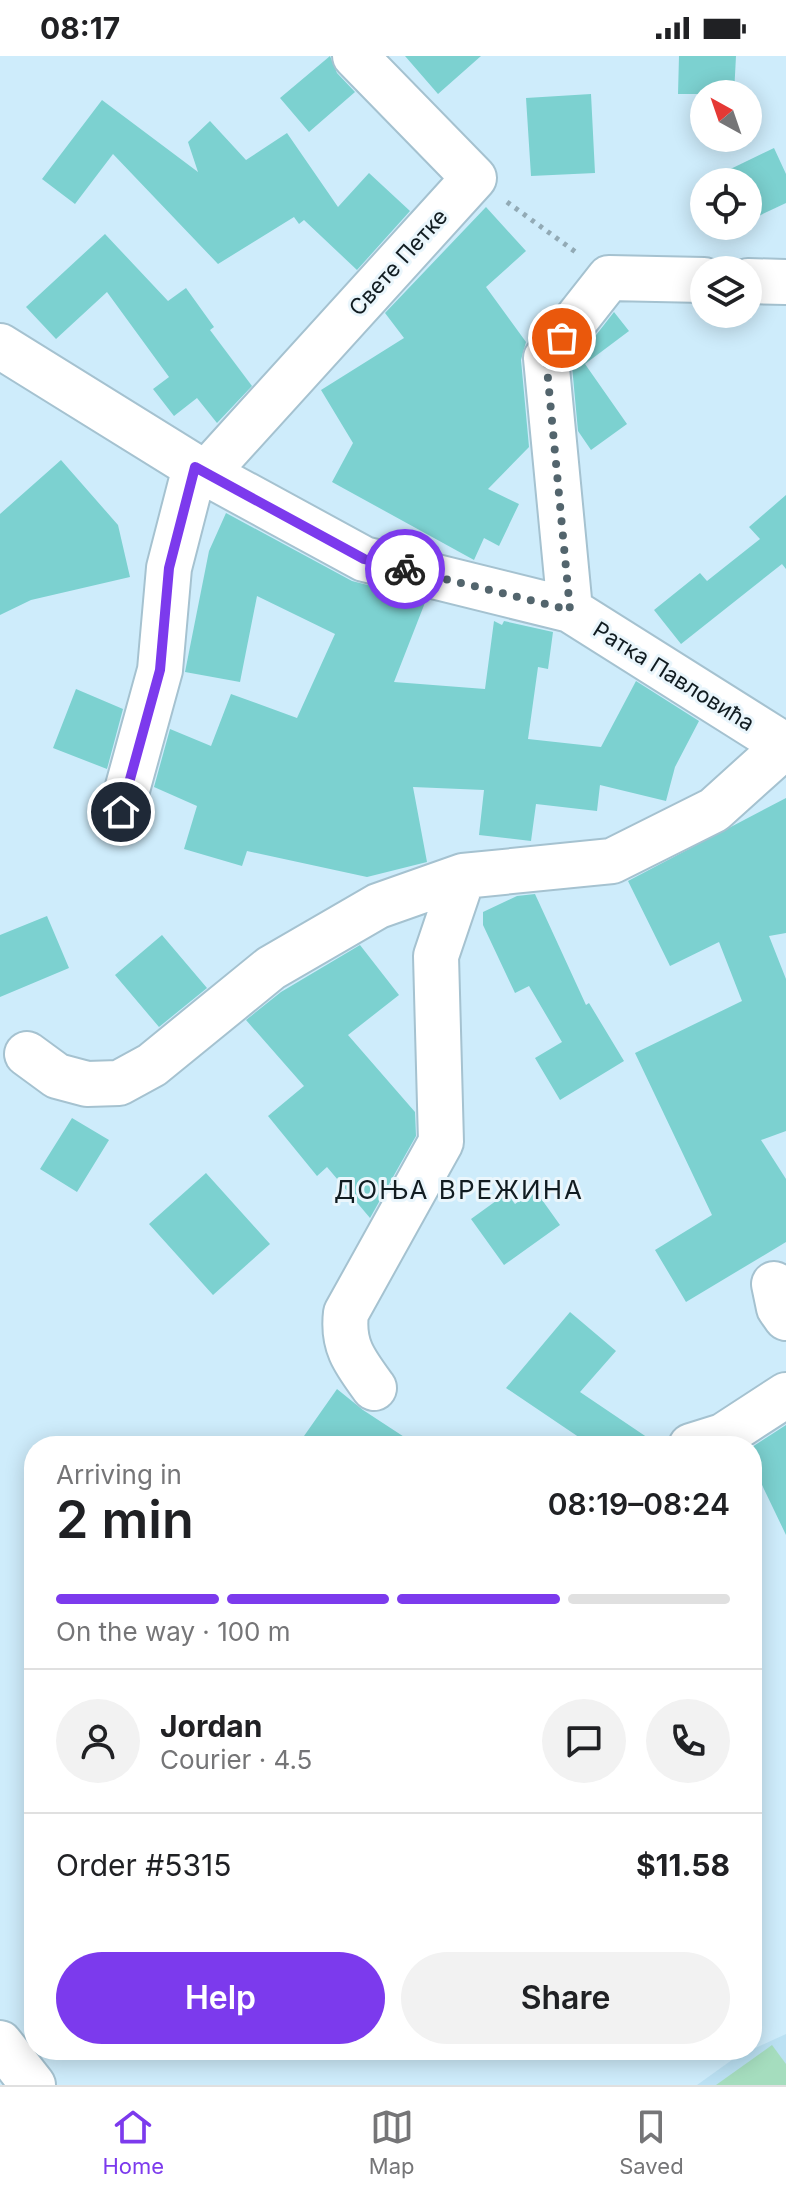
<!DOCTYPE html>
<html lang="en">
<head>
<meta charset="utf-8">
<style>
  :root { --surface:#fff; --page:#f2f2f2; --text:#202124; --muted:#757577; --line:#e0e0e0; --accent:#7c3aed }
  body { margin:0; font-family:Inter,sans-serif; background:var(--page); color:var(--text); height:100vh; display:flex; flex-direction:column; font-size:30px; white-space:nowrap }
  * { box-sizing:border-box; margin:0 }
  p { font-size:26px; color:var(--muted) }
  .icon { flex:none; width:44px; height:44px; fill:none; stroke:currentColor; stroke-width:2; stroke-linecap:round; stroke-linejoin:round }
  .map { position:relative; flex:1; overflow:hidden }
  .details { position:absolute; left:24px; top:1380px; width:738px; height:624px; display:flex; flex-direction:column; background:var(--surface); border-radius:32px; box-shadow:0 4px 20px #0003 }
  .details>* { flex:none }
  .needle { width:52px; rotate:320deg }
  .buttons { position:absolute; left:690px; top:24px; display:grid; gap:16px }
  .buttons a { display:grid; place-items:center; width:72px; height:72px; border-radius:50%; background:var(--surface); box-shadow:0 4px 20px #0003; font-size:40px }
  .pin { position:absolute; display:grid; place-items:center; width:68px; height:68px; color:#fff; margin:-34px; border:4px solid #fff; border-radius:50%; box-shadow:0 2px 8px #0007 }
  .courier { position:absolute; display:grid; place-items:center; width:80px; height:80px; margin:-40px; border:6px solid #7c3aed; border-radius:50%; background:#fff; color:#222; box-shadow:0 2px 10px #0007 }
  .headline em { font-style:normal; font-weight:600 }
  .headline div { display:flex; flex-direction:column-reverse }
  .headline { display:flex; align-items:center; justify-content:space-between; height:136px; padding:0 32px }
  h1 { font-size:52px; font-weight:600; line-height:60px }
  .bar { display:grid; grid-template-columns:repeat(4,1fr); gap:12px 8px; align-content:center; height:96px; padding:0 32px }
  .bar i { height:10px; border-radius:6px; background:var(--line) }
  .bar .current { background:var(--accent) }
  .bar p { grid-column:span 4 }
  .line { display:flex; align-items:center; gap:20px; padding:0 32px; border-top:2px solid var(--line) }
  .line div { flex:1 }
  .round { display:grid; place-items:center; flex:none; width:84px; height:84px; border-radius:42px; background:var(--page) }
  .primary-button { display:flex; gap:16px; margin-top:auto; padding:16px 32px }
  .primary-button a { flex:1; height:92px; border-radius:48px; background:var(--accent); color:#fff; font-size:32px; font-weight:600; line-height:92px; text-align:center }
  .primary-button a+a { background:var(--page); color:var(--text) }
  .status { display:flex; justify-content:space-between; align-items:center; height:56px; padding:0 40px; background:var(--surface); direction:ltr }
  .status svg { height:22px; fill:currentColor }
  .menu { display:flex; justify-content:space-around; align-items:center; height:112px; border-top:2px solid var(--line); background:var(--surface); font-size:22px; color:var(--muted) }
  .menu a { display:grid; justify-items:center; gap:4px }
  .menu .current { color:var(--accent) }
  .map>svg:first-child { display:block }
</style>
</head>
<body>
<div class="status"><b>08:17</b><svg viewBox="0 0 49 12"><path d="M0 12V9h3v3zM5 12V6h3v6zM10 12V3h3v9zM15 12V0h3v12zM26 1h20v11H26zM47 4h2v5h-2z"/></svg></div>
<div class="map">
<svg width="786" height="2029" viewBox="0 0 786 2029">
  <rect width="100%" height="100%" fill="#ceecfb"/>
  <path fill="#bbe1f3" d="M 786,1978 L 786,2029 L 697,2029 L 736,2001 Z"/>
  <path fill="#a5ddbe" d="M 772,1989 L 786,2008 L 786,2029 L 716,2029 Z"/>
  <path fill="#7cd1d0" d="M 330,0 L 337,17 L 355,36 L 309,76 L 280,42 Z
    M 405,0 L 481,0 L 438,38 Z
    M 679,0 L 736,0 L 734,38 L 678,38 Z
    M 591,38 L 595,117 L 531,120 L 526,42 Z
    M 102,44 L 198,116 L 188,86 L 210,65 L 246,104 L 287,77 L 338,151 L 369,117 L 410,155 L 357,214 L 304,164 L 299,168 L 294,161 L 218,208 L 113,98 L 75,148 L 42,123 Z
    M 774,92 L 786,118 L 786,147 L 748,165 L 748,126 L 717,126 L 714,121 Z
    M 486,151 L 526,195 L 486,231 L 526,286 L 521,304 L 529,391 L 488,433 L 519,448 L 499,490 L 484,482 L 474,504 L 332,426 L 353,387 L 321,334 L 404,282 L 385,257 Z
    M 105,178 L 168,245 L 186,232 L 214,271 L 210,274 L 252,330 L 217,367 L 197,342 L 174,360 L 153,333 L 169,321 L 107,236 L 56,283 L 26,251 Z
    M 614,256 L 629,275 L 585,308 L 627,368 L 591,394 L 578,375 L 572,310 Z
    M 61,404 L 118,469 L 130,521 L 31,544 L 0,559 L 0,458 Z
    M 786,439 L 786,513 L 782,508 L 681,588 L 654,554 L 700,517 L 707,525 L 760,483 L 749,471 Z
    M 226,457 L 352,525 L 426,544 L 394,626 L 485,633 L 494,565 L 502,569 L 504,565 L 553,576 L 548,613 L 538,611 L 528,683 L 601,691 L 636,625 L 699,665 L 675,711 L 666,745 L 600,729 L 597,755 L 536,748 L 531,785 L 479,779 L 484,734 L 413,731 L 427,806 L 367,821 L 247,795 L 242,810 L 184,793 L 197,750 L 154,731 L 170,673 L 211,690 L 231,638 L 297,662 L 335,578 L 257,540 L 240,626 L 185,616 L 209,495 Z
    M 76,633 L 123,653 L 107,713 L 53,692 Z
    M 786,742 L 786,877 L 769,880 L 786,923 L 786,1075 L 761,1084 L 786,1123 L 786,1186 L 686,1246 L 655,1194 L 712,1159 L 635,997 L 742,945 L 719,886 L 670,910 L 628,825 Z
    M 535,838 L 586,949 L 589,947 L 624,1005 L 560,1044 L 535,1002 L 562,986 L 529,930 L 515,937 L 483,869 L 483,856 L 517,840 Z
    M 47,860 L 69,912 L 0,941 L 0,879 Z
    M 162,879 L 207,932 L 159,971 L 115,919 Z
    M 360,889 L 399,939 L 348,979 L 415,1056 L 416,1080 L 370,1162 L 327,1111 L 317,1120 L 268,1060 L 304,1030 L 246,964 L 281,936 Z
    M 72,1062 L 109,1084 L 77,1136 L 40,1113 Z
    M 206,1117 L 270,1188 L 213,1239 L 149,1168 Z
    M 535,1134 L 560,1169 L 504,1209 L 471,1163 L 507,1137 L 515,1148 Z
    M 570,1256 L 616,1295 L 580,1336 L 660,1390 L 592,1390 L 506,1332 Z
    M 337,1333 L 363,1354 L 418,1390 L 297,1390 Z
    M 786,1369 L 786,1479 L 752,1408 L 752,1391 Z"/>
  <g fill="none" stroke-linecap="round" stroke-linejoin="round">
    <g stroke="#a5c2d0" stroke-width="48">
      <path id="minor" d="M 748,225 L 786,226
        M 0,290 L 195,411 L 364,503 L 570,554 L 786,690
        M 207,416 L 474,122 L 355,0
        M 570,554 L 546,302 L 609,222 L 704,224
        M 121,756 L 160,614 L 169,512 L 195,411
        M 27,998 L 57,1020 L 87,1028 L 119,1027 L 152,1009 L 271,912 L 378,850 L 463,820 L 612,805 L 714,754 L 785,690
        M 774,1228 L 779,1252 L 786,1262
        M 374,1332 C 355,1306 342,1290 346,1257 L 441,1086 L 436,900 L 463,820
        M 691,1390 L 723,1380 L 786,1339
        M 0,1987 L 33,2029"/>
    </g>
    <path stroke="#92aab5" stroke-width="5" stroke-dasharray="4 6" stroke-linecap="butt" d="M 507,146 L 577,197"/>
    <use href="#minor" stroke="#fff" stroke-width="44"/>
  </g>
  <g fill="none" stroke-linecap="round" stroke-linejoin="round">
    <path stroke="#53656d" stroke-width="8" stroke-dasharray="0 14.4" d="M 405,513 L 570,554 L 546,302 L 562,282"/>
    <path stroke="#7c3aed" stroke-width="10" d="M 121,756 L 160,614 L 169,512 L 195,411 L 364,503 L 405,513"/>
  </g>
  <g text-anchor="middle" stroke-width="6" stroke-linejoin="round" paint-order="stroke">
    <g font-size="22" fill="#111c21" stroke="#eaf6fc">
      <text transform="translate(398 206) rotate(-48)" y="8">Свете Петке</text>
      <text transform="translate(674 620) rotate(32)" y="8">Ратка Павловића</text>
    </g>
    <g font-size="26" letter-spacing="2" fill="#111c21" stroke="#eaf6fc">
      <text x="459" y="1143">ДОЊА ВРЕЖИНА</text>
    </g>
  </g>
</svg>
<div class="buttons">
<a><svg class="needle" viewBox="-14 -14 28 28"><path d="M0-13l5 13h-10z" fill="#e53935"/><path d="M0 13l5-13h-10z" fill="#757577"/></svg></a>
<a><svg class="icon" aria-label="locate" viewBox="0 0 24 24"><circle cx="12" cy="12" r="6"/><path d="M12 2v4M12 18v4M2 12h4M18 12h4"/></svg></a>
<a><svg class="icon" aria-label="layers" viewBox="0 0 24 24"><path d="M12 4l9 5-9 5-9-5zM3 14l9 5 9-5"/></svg></a>
</div>
<div class="pin" style="left:562px;top:282px;background:#ea580c"><svg class="icon" aria-label="bag" viewBox="0 0 24 24"><path d="M5 8h14l-1 12H6zM9 8a3 3 0 0 1 6 0"/></svg></div>
<div class="pin" style="left:121px;top:756px;background:#1f2937"><svg class="icon" aria-label="home" viewBox="0 0 24 24"><path d="M3 11l9-7 9 7M6 9v11h12V9"/></svg></div>
<div class="courier" style="left:405px;top:513px"><svg class="icon" aria-label="bike" viewBox="0 0 24 24"><circle cx="6" cy="16" r="4"/><circle cx="18" cy="16" r="4"/><path d="M6 16l4-8h5l3 8M10 8l3 8H6M13 5h3"/></svg></div>
<section class="details">
<div class="headline"><div><h1>2 min</h1><p>Arriving in</p></div><em>08:19–08:24</em></div>
<div class="bar"><i class="current"></i><i class="current"></i><i class="current"></i><i></i><p>On the way · 100 m</p></div>
<div class="line" style="height:144px"><a class="round"><svg class="icon" aria-label="person" viewBox="0 0 24 24"><circle cx="12" cy="8" r="4"/><path d="M4 21q1-7 8-7t8 7"/></svg></a><div><b>Jordan</b><p>Courier · 4.5</p></div><a class="round"><svg class="icon" aria-label="chat" viewBox="0 0 24 24"><path d="M4 5h16v11H9l-5 4z"/></svg></a><a class="round"><svg class="icon" aria-label="phone" viewBox="0 0 24 24"><path d="M5 4h4l2 5-3 2q2 4 5 5l2-3 5 2v4C11 20 4 13 5 4z"/></svg></a></div>
<div class="line" style="height:104px"><div>Order #5315</div><b>$11.58</b></div>
<div class="primary-button"><a>Help</a><a>Share</a></div>
</section>
</div>
<nav class="menu">
<a class="current"><svg class="icon" aria-label="home" viewBox="0 0 24 24"><path d="M3 11l9-7 9 7M6 9v11h12V9"/></svg>Home</a>
<a><svg class="icon" aria-label="map" viewBox="0 0 24 24"><path d="M3 6l6-2 6 2 6-2v14l-6 2-6-2-6 2zM9 4v14M15 6v14"/></svg>Map</a>
<a><svg class="icon" aria-label="saved" viewBox="0 0 24 24"><path d="M7 4h10v16l-5-4-5 4z"/></svg>Saved</a>
</nav>
</body>
</html>
